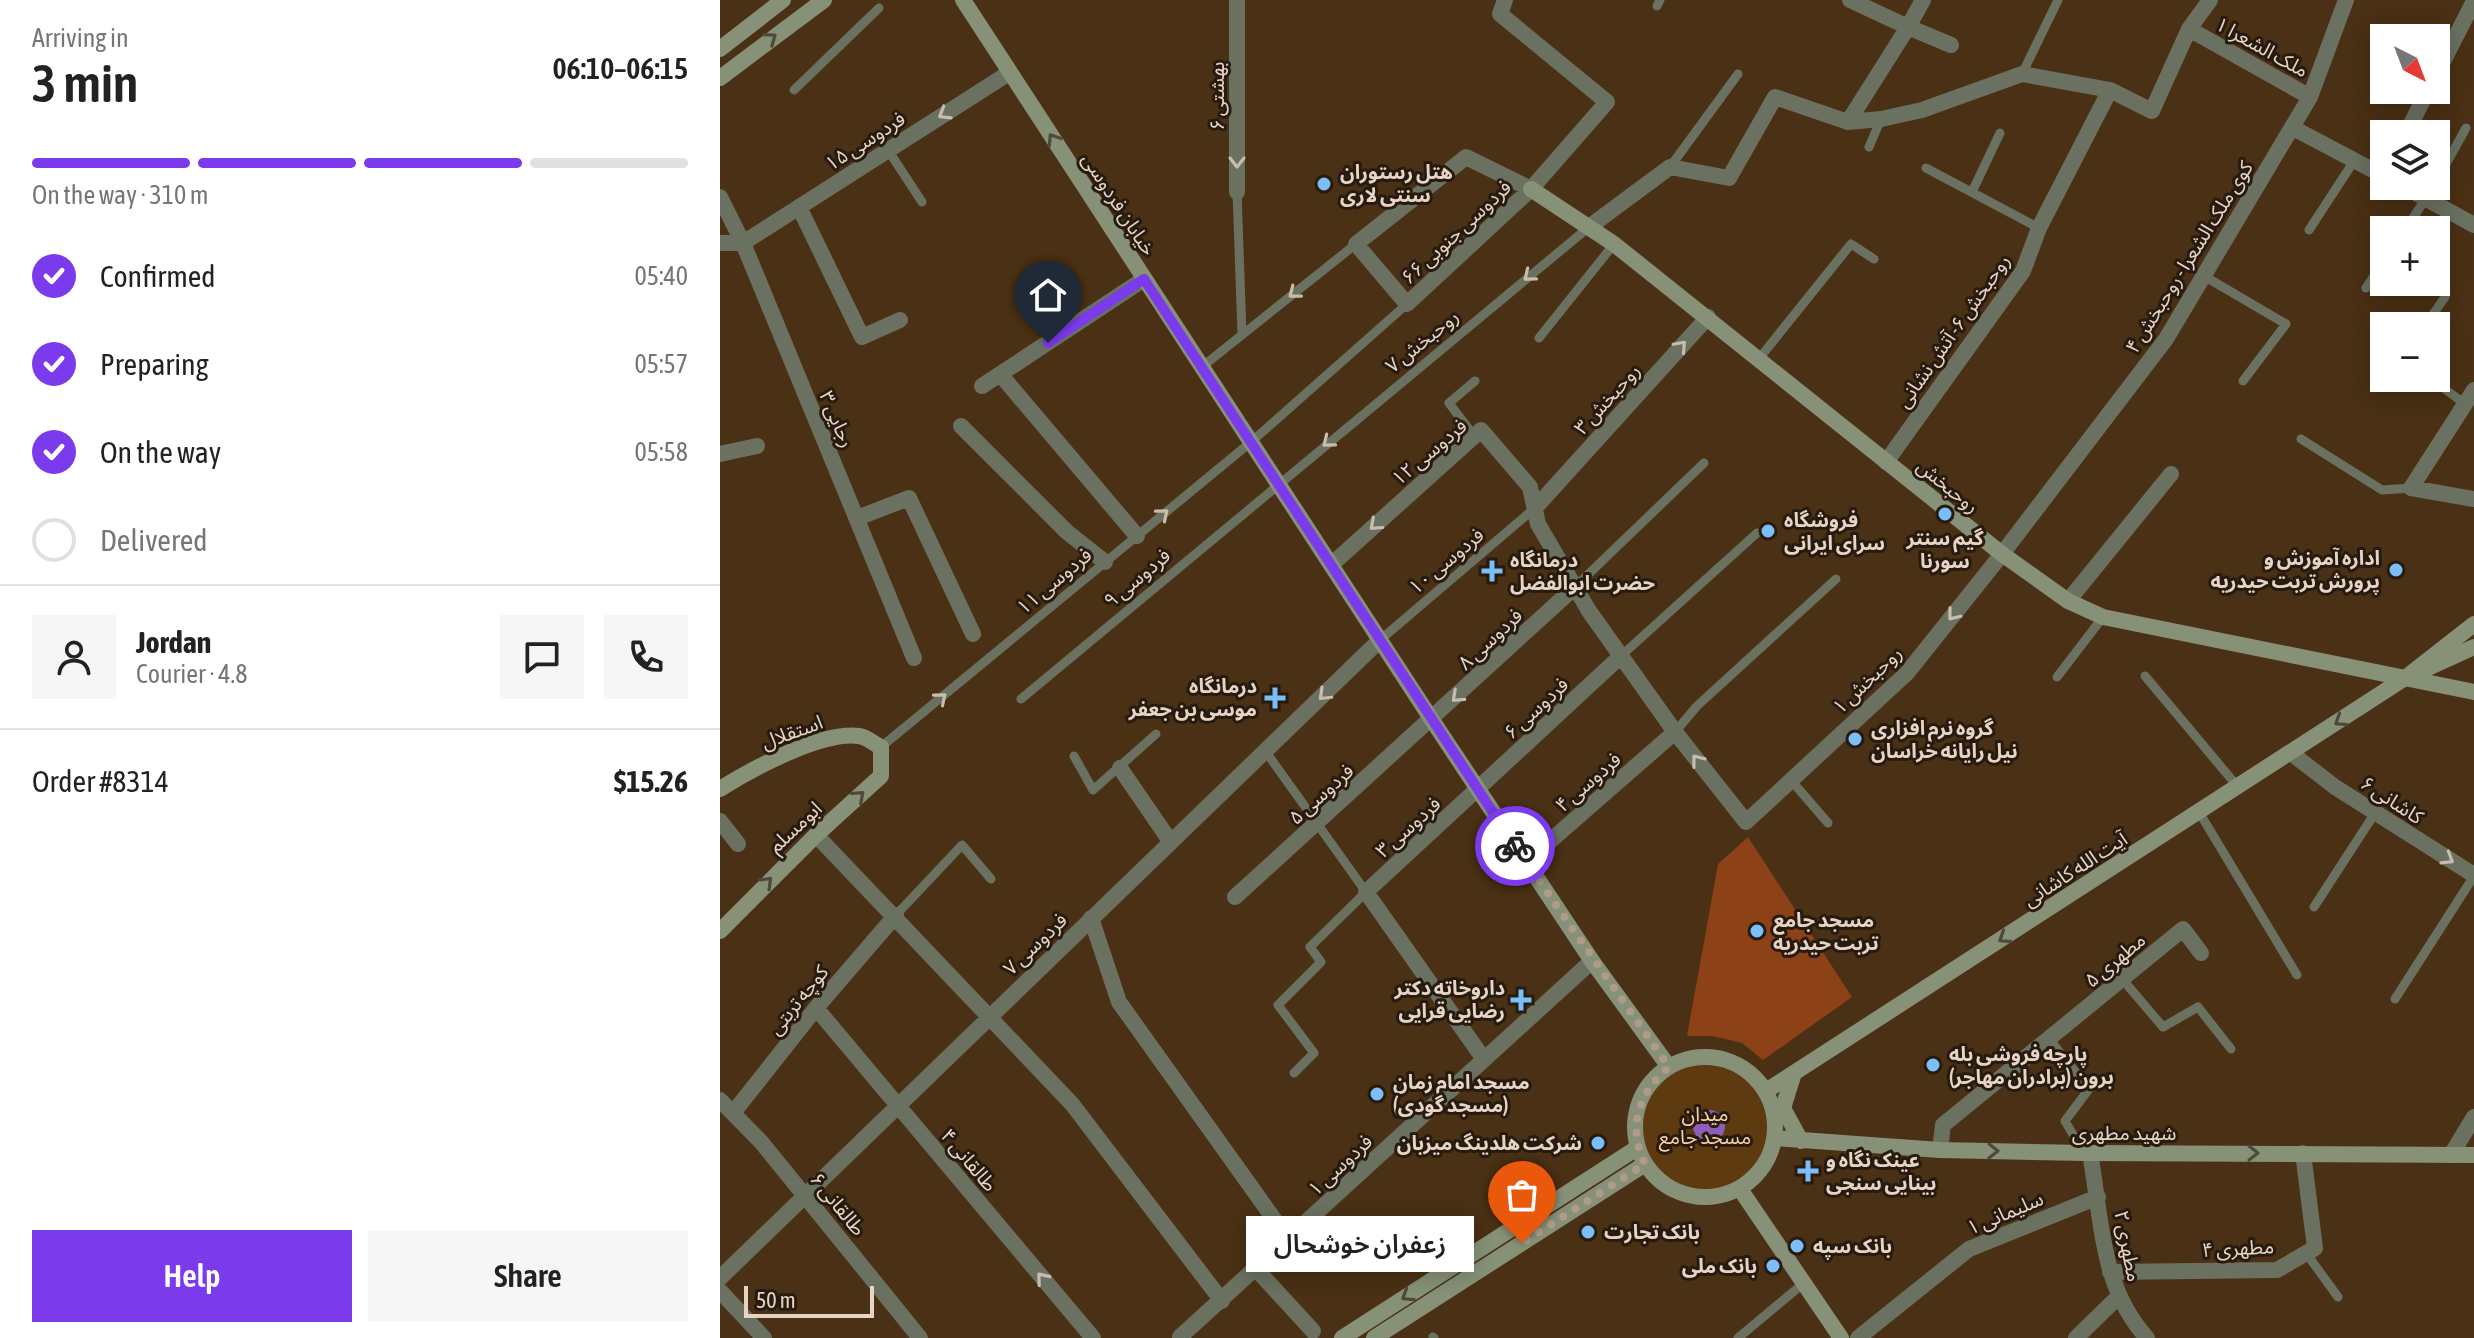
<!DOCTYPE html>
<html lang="en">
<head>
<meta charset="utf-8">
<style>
  :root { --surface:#fff; --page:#f6f6f6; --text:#222; --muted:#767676; --line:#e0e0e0; --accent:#7c3aed }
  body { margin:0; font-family:"Asap Condensed","Noto Sans Arabic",sans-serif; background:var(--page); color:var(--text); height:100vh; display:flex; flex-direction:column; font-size:30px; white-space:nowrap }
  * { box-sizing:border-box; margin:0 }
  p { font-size:26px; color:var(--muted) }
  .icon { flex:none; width:44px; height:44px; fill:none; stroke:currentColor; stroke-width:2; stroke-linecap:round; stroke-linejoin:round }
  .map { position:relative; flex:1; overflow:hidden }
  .sheet { display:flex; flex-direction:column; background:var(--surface); width:720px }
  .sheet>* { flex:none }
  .needle { width:52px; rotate:138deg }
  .tools { position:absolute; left:1650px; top:24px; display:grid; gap:16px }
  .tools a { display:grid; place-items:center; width:80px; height:80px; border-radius:0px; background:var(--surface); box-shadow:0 4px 20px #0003; font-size:40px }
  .scale { position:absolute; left:24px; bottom:20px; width:130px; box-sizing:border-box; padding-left:8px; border:4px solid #e6d5c6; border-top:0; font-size:22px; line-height:28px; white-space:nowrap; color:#e6d5c6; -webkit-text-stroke:6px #271b0f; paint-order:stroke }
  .pin { position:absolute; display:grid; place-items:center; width:68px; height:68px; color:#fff; margin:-82px -34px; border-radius:50% 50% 50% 0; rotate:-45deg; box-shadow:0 0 8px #0007 }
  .pin .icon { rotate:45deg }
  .courier { position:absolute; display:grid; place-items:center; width:80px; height:80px; margin:-40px; border:6px solid #7c3aed; border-radius:50%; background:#fff; color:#222; box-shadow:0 2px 10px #0007 }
  .bubble { position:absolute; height:56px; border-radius:0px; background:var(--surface); box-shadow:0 4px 20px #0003; font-size:26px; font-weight:600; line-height:56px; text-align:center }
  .head em { font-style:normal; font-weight:600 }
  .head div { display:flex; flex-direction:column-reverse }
  .head { display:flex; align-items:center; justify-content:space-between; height:136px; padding:0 32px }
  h1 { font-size:52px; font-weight:600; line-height:60px }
  .bar { display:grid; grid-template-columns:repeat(4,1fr); gap:12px 8px; align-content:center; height:96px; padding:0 32px }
  .bar i { height:10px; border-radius:6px; background:var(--line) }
  .bar .active { background:var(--accent) }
  .bar p { grid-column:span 4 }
  .line { display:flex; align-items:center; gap:20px; padding:0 32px; border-top:2px solid var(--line) }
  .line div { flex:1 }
  .round { display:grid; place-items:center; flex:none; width:84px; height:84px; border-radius:0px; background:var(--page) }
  ol { padding:0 32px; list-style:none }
  li { display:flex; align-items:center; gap:24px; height:88px }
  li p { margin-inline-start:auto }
  li .icon { padding:8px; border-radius:50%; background:var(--accent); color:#fff; stroke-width:4 }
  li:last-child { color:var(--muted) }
  li i { width:44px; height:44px; border:4px solid var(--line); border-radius:50% }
  .action { display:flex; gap:16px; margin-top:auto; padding:16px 32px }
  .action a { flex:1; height:92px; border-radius:0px; background:var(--accent); color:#fff; font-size:32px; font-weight:600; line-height:92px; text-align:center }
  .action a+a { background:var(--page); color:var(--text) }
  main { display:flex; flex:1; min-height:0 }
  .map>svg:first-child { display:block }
</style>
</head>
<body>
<main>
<section class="sheet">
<div class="head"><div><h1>3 min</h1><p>Arriving in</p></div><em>06:10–06:15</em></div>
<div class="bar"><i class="active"></i><i class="active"></i><i class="active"></i><i></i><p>On the way · 310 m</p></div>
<ol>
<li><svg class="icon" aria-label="check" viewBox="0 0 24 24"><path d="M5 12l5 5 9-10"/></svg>Confirmed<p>05:40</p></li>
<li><svg class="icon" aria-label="check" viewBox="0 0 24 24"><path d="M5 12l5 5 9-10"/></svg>Preparing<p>05:57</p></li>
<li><svg class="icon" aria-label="check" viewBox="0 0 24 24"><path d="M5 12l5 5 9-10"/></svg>On the way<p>05:58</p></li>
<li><i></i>Delivered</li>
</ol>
<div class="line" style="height:144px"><a class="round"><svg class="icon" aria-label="person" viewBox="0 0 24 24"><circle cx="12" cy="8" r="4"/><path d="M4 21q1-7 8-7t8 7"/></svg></a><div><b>Jordan</b><p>Courier · 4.8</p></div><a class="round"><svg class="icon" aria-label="chat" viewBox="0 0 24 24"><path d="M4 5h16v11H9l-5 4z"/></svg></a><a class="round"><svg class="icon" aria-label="phone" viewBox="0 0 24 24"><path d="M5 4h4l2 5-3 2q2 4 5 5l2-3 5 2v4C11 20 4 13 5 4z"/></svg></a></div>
<div class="line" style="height:104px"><div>Order #8314</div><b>$15.26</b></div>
<div class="action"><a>Help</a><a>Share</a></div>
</section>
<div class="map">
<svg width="1754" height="1338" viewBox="0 0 1754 1338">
  <rect width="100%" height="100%" fill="#4a3014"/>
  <path fill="#5d3a0f" d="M922 1126a63 63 0 1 1 126 0a63 63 0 1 1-126 0Z"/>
  <path fill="#8d5db9" d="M973 1126a16 16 0 1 1 32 0a16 16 0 1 1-32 0Z"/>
  <path fill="#8c4116" d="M 1028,837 L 1132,997 L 1043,1060 L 1022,1043 L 992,1036 L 967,1036 L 998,864 Z"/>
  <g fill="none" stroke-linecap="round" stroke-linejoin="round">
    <path stroke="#6a7161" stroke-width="9" d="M 937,6 L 940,0
      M 1302,74 L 1338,0
      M 74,90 L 159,8
      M 1149,147 L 1161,119
      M 168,150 L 202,202
      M 950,167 L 1018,74
      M 1206,168 L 1319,228
      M 1716,182 L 1746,128
      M 517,192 L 522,334
      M 1252,192 L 1280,133
      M 1589,230 L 1634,161
      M 1685,230 L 1714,186
      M 1484,276 L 1566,324 L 1523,381
      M 1646,288 L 1664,261
      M 1705,326 L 1725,297
      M 819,338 L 894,244
      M 1038,360 L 1131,244 L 1154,259
      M 483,366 L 636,244
      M 1710,378 L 1745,404
      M 754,436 L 729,403 L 755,381
      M 1581,439 L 1662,490 L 1691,488
      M 855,587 L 984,463
      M 660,640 L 815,508
      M 902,655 L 1037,533
      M 1425,676 L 1518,787
      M 1337,677 L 1383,617
      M 301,699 L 869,227
      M 955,732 L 977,706 L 1116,579
      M 161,747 L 531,442 L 687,304
      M 546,752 L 646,892 L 590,947 L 601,962 L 558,1005 L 594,1053 L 574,1073
      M 354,756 L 373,790 L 436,734
      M 1069,778 L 1108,823
      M 1479,812 L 1577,975
      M 1594,907 L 1655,813
      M 176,915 L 242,845 L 271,879
      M 1403,980 L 1443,1027 L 1478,1007 L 1511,1049
      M 1675,999 L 1754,876
      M 1330,1040 L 1369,1089 L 1345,1121 L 1364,1153
      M 1586,1253 L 1618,1297
      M 713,1337 L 714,1338
      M 1018,1338 L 1085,1282"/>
    <path stroke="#6a7161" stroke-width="16" d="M 785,0 L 780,14 L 887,102 L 811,189 L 687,304 L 636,244 L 746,157 L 811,189
      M 1203,0 L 1188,27 L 1231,45
      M 1469,29 L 1490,0
      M 1716,75 L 1754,1
      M 1128,122 L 1188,27 L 1130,0
      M 1573,128 L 1664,176
      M 1686,134 L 1708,90
      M 1683,186 L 1754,225
      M 517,192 L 517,0
      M 0,197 L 23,243 L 194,658
      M 79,207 L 142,337 L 180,320
      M 869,227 L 950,167 L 1009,178 L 1055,97 L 1128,122 L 1161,119 L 1202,110 L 1302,74 L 1390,90 L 1432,111 L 1469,29 L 1590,97
      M 0,243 L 23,243 L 289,73
      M 280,374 L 417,536
      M 262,386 L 424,279
      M 1754,390 L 1691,488 L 1754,499
      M 241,426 L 347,532 L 385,562
      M 0,454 L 37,446
      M 1166,462 L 1303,271 L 1319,228 L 1390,90
      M 815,508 L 988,317
      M 137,518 L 189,498 L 253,634
      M 611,565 L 761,430 L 810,487 L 818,524 L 869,611 L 955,732 L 1026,822 L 1187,673 L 1282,554 L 1446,339 L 1590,97 L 1626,0
      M 1348,601 L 1451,474
      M 1571,753 L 1615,787 L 1754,875
      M 400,768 L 450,841
      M 0,821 L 18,844
      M 96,835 L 352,1104 L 502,1301
      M 806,862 L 955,732
      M 515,897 L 855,587
      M 371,918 L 399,1002 L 569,1240
      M 96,1008 L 373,1338
      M 763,1058 L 646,892 L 902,655
      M 0,1100 L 42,1143 L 200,1338
      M 13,1113 L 96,1008 L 176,915
      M 1220,1150 L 1223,1125 L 1463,929 L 1481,953
      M 1370,1153 C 1382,1220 1380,1286 1427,1338
      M 1731,1155 L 1754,1117
      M 537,1270 L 593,1331
      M 1390,1272 L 1557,1270 L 1595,1248 L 1583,1153
      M 0,1278 L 660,640
      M 0,1291 L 44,1338
      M 460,1337 L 872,961
      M 1138,1338 L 1249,1249 L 1378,1197
      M 1356,1338 L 1397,1298"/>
    <path stroke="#869178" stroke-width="16" d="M 243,0 L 712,720 L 872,961 L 949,1067
      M 0,49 L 63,0
      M 0,78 L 104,0
      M 811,189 L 894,244 L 1282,554 L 1348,601 L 1383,617 L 1754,692
      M 1708,668 L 1754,647
      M 0,789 C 32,769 101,731 139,736 C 147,737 154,744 161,747 L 161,776 L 96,835 L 0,931
      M915 1127a70 70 0 1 1 140 0a70 70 0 1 1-140 0Z
      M 1073,1076 L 1063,1108 L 1081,1141
      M 1046,1091 L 1685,678 L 1754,624
      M 1055,1138 L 1220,1150 L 1364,1153 L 1754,1155
      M 1020,1189 L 1121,1338
      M 622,1338 L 917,1148
      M 654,1338 L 925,1164"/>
  </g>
  <defs><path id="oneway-chevron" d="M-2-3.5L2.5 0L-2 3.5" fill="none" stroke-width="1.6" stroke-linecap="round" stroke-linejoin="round" transform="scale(2)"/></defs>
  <g stroke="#4d4a39">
    <use href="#oneway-chevron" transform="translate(51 38) rotate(-36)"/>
    <use href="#oneway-chevron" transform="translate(333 139) rotate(-123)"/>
    <use href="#oneway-chevron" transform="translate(1620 721) rotate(147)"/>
    <use href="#oneway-chevron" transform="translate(139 796) rotate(-42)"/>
    <use href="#oneway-chevron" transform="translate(47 882) rotate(-45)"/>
    <use href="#oneway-chevron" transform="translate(1284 938) rotate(147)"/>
    <use href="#oneway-chevron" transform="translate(1273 1151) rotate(1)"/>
    <use href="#oneway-chevron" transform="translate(1533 1153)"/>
    <use href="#oneway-chevron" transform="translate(687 1296) rotate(147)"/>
  </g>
  <g stroke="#c7bcad">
    <use href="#oneway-chevron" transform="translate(224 114) rotate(148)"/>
    <use href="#oneway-chevron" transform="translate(517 162) rotate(90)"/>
    <use href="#oneway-chevron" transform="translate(809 276) rotate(141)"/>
    <use href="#oneway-chevron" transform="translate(574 293) rotate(142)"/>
    <use href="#oneway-chevron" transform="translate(961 346) rotate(-48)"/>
    <use href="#oneway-chevron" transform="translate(608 442) rotate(141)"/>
    <use href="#oneway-chevron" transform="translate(443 514) rotate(-40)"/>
    <use href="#oneway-chevron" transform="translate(655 525) rotate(138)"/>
    <use href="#oneway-chevron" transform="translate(1233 615) rotate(129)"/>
    <use href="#oneway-chevron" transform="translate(604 695) rotate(136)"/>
    <use href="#oneway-chevron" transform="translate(737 697) rotate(137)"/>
    <use href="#oneway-chevron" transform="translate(221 698) rotate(-40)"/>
    <use href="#oneway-chevron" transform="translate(977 760) rotate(-128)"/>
    <use href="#oneway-chevron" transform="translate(1728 859) rotate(32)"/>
    <use href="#oneway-chevron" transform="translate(322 1278) rotate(-130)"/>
  </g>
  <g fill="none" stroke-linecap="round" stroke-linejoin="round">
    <path stroke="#af9b88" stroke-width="8" stroke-dasharray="0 14.4" d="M 795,846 L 949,1067 C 918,1094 907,1126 925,1164 L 802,1243"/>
    <path stroke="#7c3aed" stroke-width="10" d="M 328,343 L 424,279 L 795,846"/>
  </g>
  <g fill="#7cbef9" stroke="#271b0f" stroke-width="3">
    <circle cx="604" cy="184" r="8"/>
    <circle cx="1225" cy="514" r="8"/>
    <circle cx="1048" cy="531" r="8"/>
    <circle cx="1676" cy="570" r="8"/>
    <path d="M768 559h8v8h8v8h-8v8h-8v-8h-8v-8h8z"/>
    <path d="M551 686h8v8h8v8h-8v8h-8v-8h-8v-8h8z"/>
    <circle cx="1135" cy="739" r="8"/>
    <circle cx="1037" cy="931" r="8"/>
    <path d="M797 988h8v8h8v8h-8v8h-8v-8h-8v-8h8z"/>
    <circle cx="1213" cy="1065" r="8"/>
    <circle cx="657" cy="1094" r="8"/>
    <circle cx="878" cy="1143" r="8"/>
    <path d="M1084 1159h8v8h8v8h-8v8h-8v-8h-8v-8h8z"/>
    <circle cx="868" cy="1232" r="8"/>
    <circle cx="1077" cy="1246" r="8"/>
    <circle cx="1053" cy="1266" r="8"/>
  </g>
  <g text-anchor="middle" stroke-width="6" stroke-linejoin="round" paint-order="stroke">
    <g font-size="20" fill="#e6d5c6" stroke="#271b0f">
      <text transform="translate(1542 47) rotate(29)" y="7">ملک الشعرا ۱</text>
      <text transform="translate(497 96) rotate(-90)" y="7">بهشتی ۶</text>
      <text transform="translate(145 141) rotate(-33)" y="7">فردوسی ۱۵</text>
      <text transform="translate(399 204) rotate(57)" y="7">خیابان فردوسی</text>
      <text transform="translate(736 232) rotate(-43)" y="7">فردوسی جنوبی ۶۶</text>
      <text transform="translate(1469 257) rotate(-58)" y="7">کوی ملک الشعرا - روحبخش ۴</text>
      <text transform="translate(1233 331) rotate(-55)" y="7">روحبخش ۶- آتش نشانی</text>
      <text transform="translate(702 341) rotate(-39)" y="7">روحبخش ۷</text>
      <text transform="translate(887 399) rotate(-48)" y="7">روحبخش ۳</text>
      <text transform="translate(117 419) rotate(67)" y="7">رجایی ۳</text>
      <text transform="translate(709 452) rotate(-40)" y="7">فردوسی ۱۲</text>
      <text transform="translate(1228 486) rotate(39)" y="7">روحبخش</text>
      <text transform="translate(726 561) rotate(-40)" y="7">فردوسی ۱۰</text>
      <text transform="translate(417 578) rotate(-40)" y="7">فردوسی ۹</text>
      <text transform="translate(334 581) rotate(-40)" y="7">فردوسی ۱۱</text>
      <text transform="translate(770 639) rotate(-43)" y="7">فردوسی ۸</text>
      <text transform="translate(1147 680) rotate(-44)" y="7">روحبخش ۱</text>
      <text transform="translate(816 708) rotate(-43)" y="7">فردوسی ۶</text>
      <text transform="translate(72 732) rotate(-20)" y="7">استقلال</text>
      <text transform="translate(868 782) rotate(-41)" y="7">فردوسی ۴</text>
      <text transform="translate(601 794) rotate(-42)" y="7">فردوسی ۵</text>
      <text transform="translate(1672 800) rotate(33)" y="7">کاشانی ۶</text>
      <text transform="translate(75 827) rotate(-43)" y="7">ابومسلم</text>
      <text transform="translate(688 827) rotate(-42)" y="7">فردوسی ۳</text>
      <text transform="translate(1355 869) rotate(-33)" y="7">آیت الله کاشانی</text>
      <text transform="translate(315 944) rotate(-44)" y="7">فردوسی ۷</text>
      <text transform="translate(1395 960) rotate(-40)" y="7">مطهری ۵</text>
      <text transform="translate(78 1000) rotate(-51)" y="7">کوچه تربتی</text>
      <text x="1404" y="1140">شهید مطهری</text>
      <text transform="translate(249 1160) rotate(50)" y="7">طالقانی ۴</text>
      <text transform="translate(620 1165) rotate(-43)" y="7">فردوسی ۱</text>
      <text transform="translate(118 1204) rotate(51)" y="7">طالقانی ۶</text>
      <text transform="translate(1285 1213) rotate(-23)" y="7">سلیمانی ۱</text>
      <text transform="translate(1408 1246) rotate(79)" y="7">مطهری ۲</text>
      <text transform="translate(1518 1248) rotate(-3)" y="7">مطهری ۴</text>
    </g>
    <g font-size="20" font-weight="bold" fill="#e6d5c6" stroke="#271b0f" text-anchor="start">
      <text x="620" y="179">هتل رستوران<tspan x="620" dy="23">سنتی لاری</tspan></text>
      <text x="1064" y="527">فروشگاه<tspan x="1064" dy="23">سرای ایرانی</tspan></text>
      <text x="1225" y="545" text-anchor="middle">گیم سنتر<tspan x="1225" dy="23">سورنا</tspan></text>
      <text x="1660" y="565" text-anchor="end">اداره آموزش و<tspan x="1660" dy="23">پرورش تربت حیدریه</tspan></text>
      <text x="790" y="567">درمانگاه<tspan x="790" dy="23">حضرت ابوالفضل</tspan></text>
      <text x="537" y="693" text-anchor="end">درمانگاه<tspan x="537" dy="23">موسی بن جعفر</tspan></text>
      <text x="1151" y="735">گروه نرم افزاری<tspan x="1151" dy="23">نیل رایانه خراسان</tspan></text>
      <text x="1053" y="927">مسجد جامع<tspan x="1053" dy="23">تربت حیدریه</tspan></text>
      <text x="785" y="995" text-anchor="end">داروخاته دکتر<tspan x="785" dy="23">رضایی قرایی</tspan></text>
      <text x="1229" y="1061">پارچه فروشی بله<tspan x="1229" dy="23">برون (برادران مهاجر)</tspan></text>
      <text x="673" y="1089">مسجد امام زمان<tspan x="673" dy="23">(مسجد گودی)</tspan></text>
      <text x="862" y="1150" text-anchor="end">شرکت هلدینگ میزبان</text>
      <text x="1106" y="1167">عینک نگاه و<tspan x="1106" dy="23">بینایی سنجی</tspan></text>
      <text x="884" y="1239">بانک تجارت</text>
      <text x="1093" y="1253">بانک سپه</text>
      <text x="1037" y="1273" text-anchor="end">بانک ملی</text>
    </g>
    <g font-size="20" fill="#f9d0a8" stroke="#271b0f">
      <text x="985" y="1121">میدان<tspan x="985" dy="23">مسجد جامع</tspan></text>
    </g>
  </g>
</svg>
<div class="tools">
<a><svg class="needle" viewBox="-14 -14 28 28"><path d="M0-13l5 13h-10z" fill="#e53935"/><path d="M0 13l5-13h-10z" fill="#767676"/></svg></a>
<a><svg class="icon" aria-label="layers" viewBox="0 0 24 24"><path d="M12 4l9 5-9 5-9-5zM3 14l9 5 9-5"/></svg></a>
<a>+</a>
<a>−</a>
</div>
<div class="scale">50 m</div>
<div class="pin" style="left:802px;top:1243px;background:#ea580c"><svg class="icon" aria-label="bag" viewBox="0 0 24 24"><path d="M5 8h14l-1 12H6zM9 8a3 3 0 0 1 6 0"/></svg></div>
<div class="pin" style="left:328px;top:343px;background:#1f2937"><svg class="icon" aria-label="home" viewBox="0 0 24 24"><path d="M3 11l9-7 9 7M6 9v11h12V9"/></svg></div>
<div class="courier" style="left:795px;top:846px"><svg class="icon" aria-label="bike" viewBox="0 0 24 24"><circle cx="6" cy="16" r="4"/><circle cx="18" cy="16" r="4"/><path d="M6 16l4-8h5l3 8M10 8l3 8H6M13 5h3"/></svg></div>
<div class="bubble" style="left:526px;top:1216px;width:228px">زعفران خوشحال</div>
</div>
</main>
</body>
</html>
